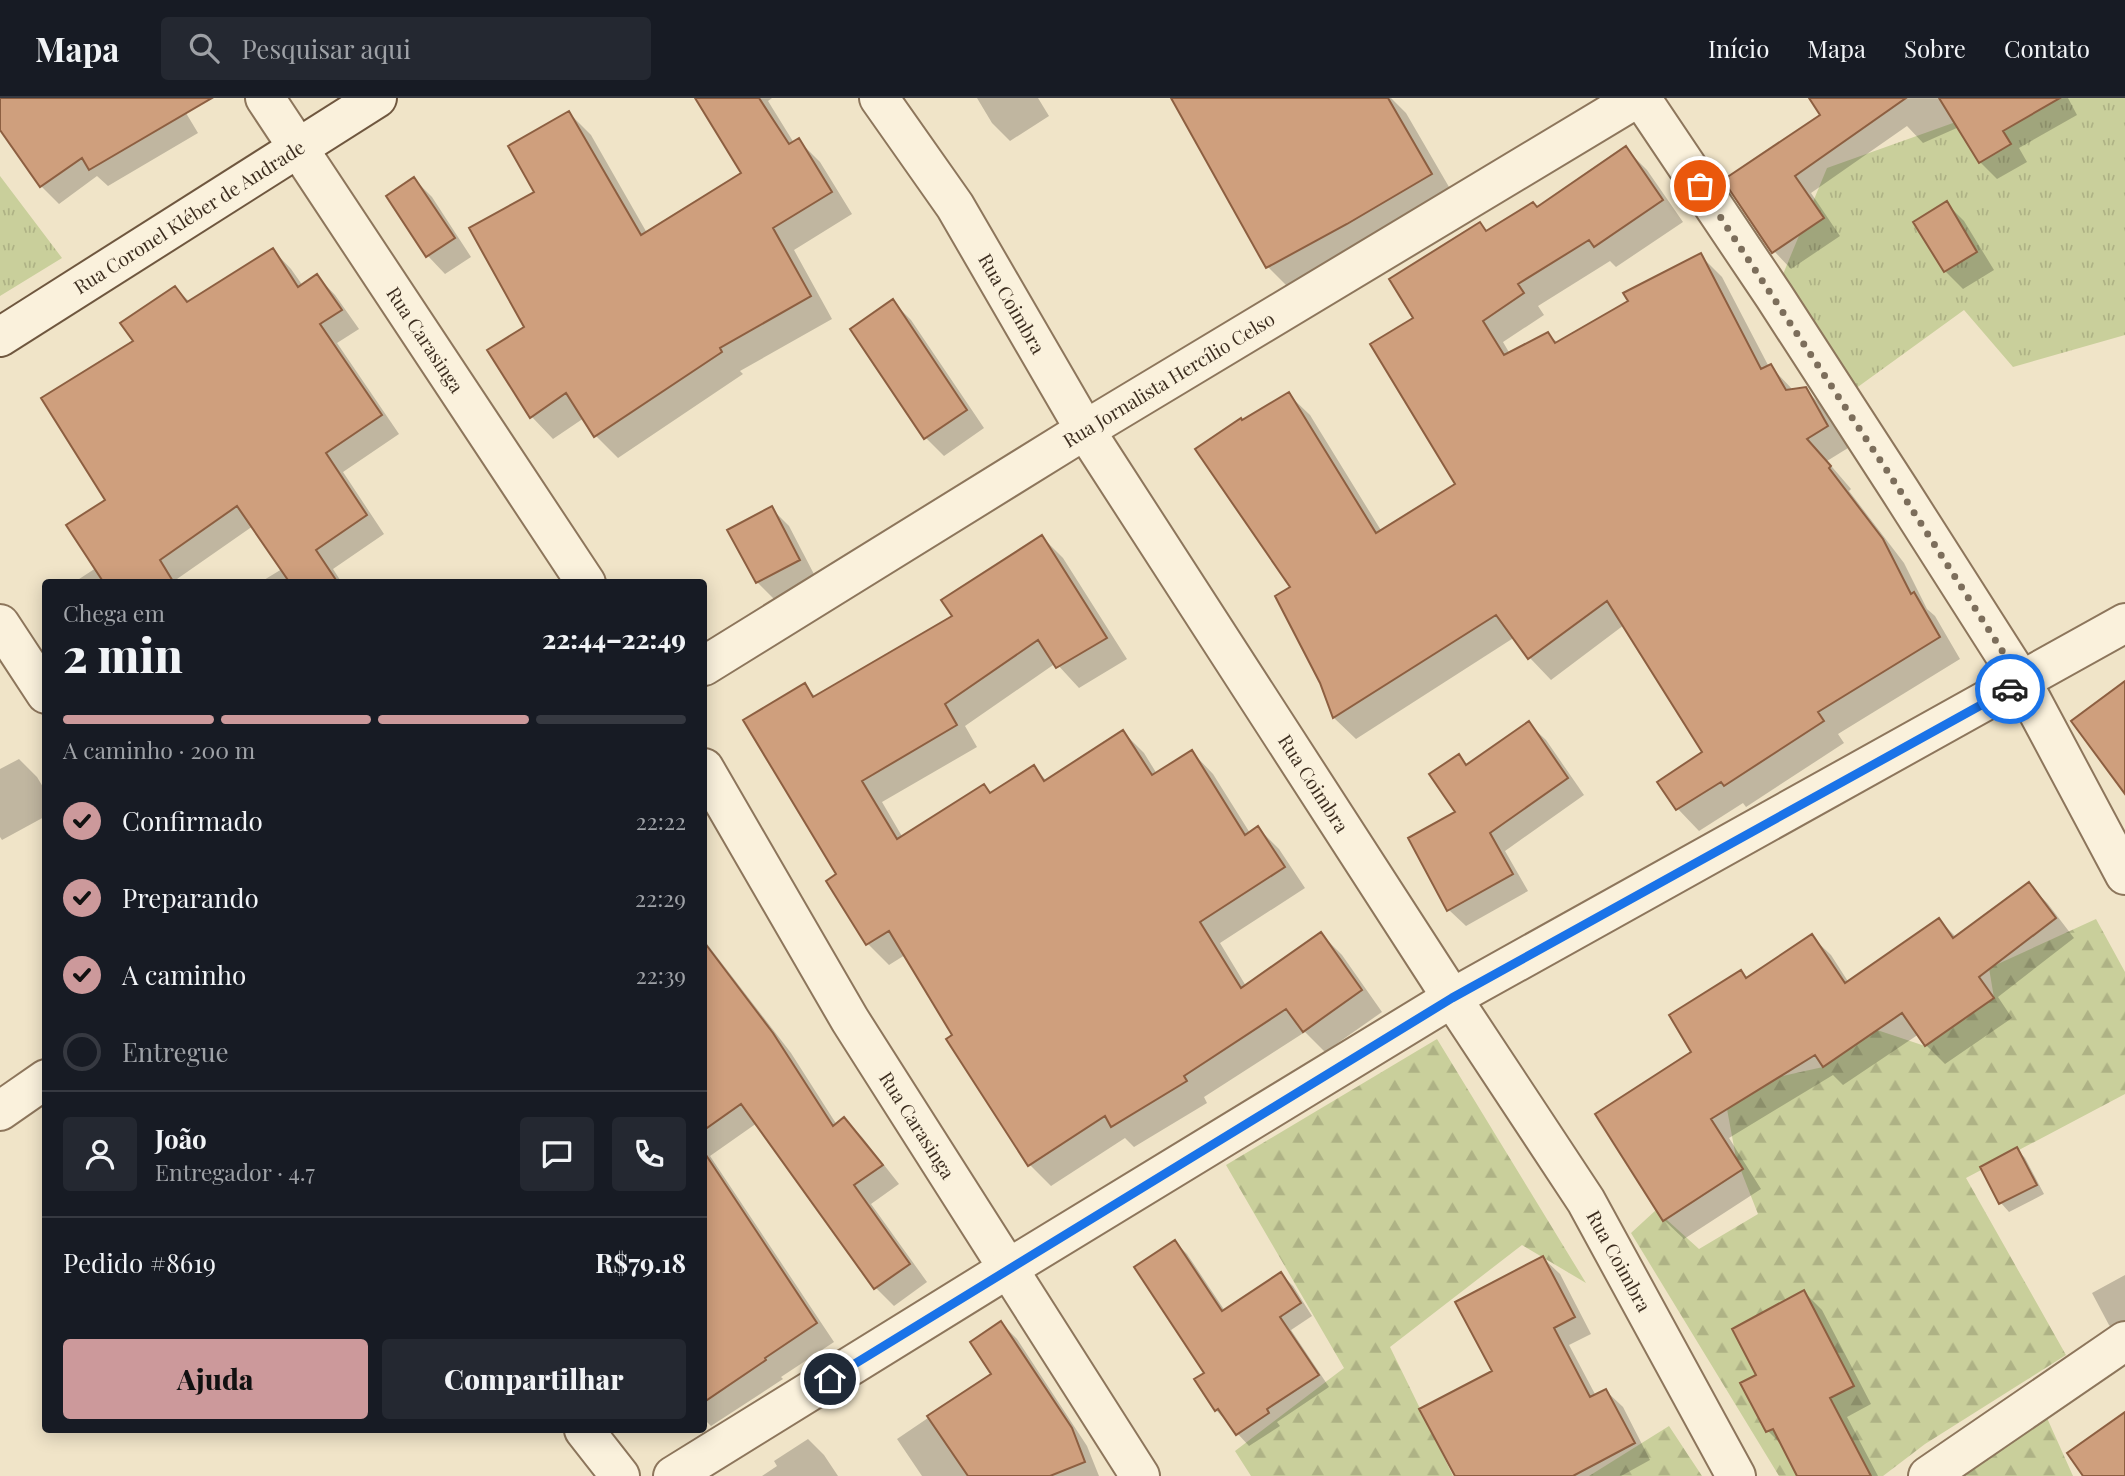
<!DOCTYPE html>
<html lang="pt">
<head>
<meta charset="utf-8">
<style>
  :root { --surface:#171b24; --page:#242831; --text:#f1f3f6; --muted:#9ea1a6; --line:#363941; --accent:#cc999b }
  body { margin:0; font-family:"Playfair Display",serif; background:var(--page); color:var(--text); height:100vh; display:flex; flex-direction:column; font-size:26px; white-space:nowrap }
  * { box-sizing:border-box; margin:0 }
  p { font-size:23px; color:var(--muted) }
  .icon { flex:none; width:38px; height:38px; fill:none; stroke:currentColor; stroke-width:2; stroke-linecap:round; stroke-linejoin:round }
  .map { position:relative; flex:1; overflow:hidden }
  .panel { position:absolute; left:42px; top:481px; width:665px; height:854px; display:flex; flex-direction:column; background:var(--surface); border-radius:7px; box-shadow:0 4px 18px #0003 }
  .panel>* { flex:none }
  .pin { position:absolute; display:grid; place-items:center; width:60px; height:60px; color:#fff; margin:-30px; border:4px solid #fff; border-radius:50%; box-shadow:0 2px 7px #0007 }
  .courier { position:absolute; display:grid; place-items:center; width:70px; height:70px; margin:-35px; border:5px solid #1a73e8; border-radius:50%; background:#fff; color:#222; box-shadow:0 2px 9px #0007 }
  .overview em { font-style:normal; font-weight:800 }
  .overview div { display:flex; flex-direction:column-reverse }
  .overview { display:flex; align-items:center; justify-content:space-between; height:119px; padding:0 21px }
  h1 { font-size:46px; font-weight:800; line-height:52px }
  .bar { display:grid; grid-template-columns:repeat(4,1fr); gap:10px 7px; align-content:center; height:84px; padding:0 21px }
  .bar i { height:9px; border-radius:5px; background:var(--line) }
  .bar .active { background:var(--accent) }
  .bar p { grid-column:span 4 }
  .line { display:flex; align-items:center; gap:18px; padding:0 21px; border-top:2px solid var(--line) }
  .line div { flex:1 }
  .round { display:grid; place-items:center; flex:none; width:74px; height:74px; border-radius:7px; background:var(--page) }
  ol { padding:0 21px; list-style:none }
  li { display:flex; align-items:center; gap:21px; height:77px }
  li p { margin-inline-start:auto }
  li .icon { padding:7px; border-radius:50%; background:var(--accent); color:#111; stroke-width:4 }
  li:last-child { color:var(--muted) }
  li i { width:38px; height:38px; border:4px solid var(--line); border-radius:50% }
  .button { display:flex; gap:14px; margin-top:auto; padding:14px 21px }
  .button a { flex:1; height:80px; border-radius:7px; background:var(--accent); color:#111; font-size:28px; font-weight:800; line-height:80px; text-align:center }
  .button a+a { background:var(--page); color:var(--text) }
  header { display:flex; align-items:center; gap:42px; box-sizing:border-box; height:98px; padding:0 35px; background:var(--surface); border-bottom:2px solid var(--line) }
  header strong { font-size:33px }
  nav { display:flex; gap:38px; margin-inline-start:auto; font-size:24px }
  .search { width:490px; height:63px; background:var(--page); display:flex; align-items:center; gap:18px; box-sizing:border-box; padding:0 24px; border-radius:7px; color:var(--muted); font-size:26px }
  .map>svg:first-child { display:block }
</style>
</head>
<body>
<header>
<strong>Mapa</strong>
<div class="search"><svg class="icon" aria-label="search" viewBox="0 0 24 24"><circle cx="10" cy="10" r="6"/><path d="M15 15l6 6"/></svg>Pesquisar aqui</div>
<nav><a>Início</a><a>Mapa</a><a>Sobre</a><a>Contato</a></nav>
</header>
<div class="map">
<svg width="2125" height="1378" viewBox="0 0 2125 1378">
  <defs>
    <pattern id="grass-tufts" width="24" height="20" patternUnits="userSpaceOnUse" patternTransform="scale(1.75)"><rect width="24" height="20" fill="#c9cf9b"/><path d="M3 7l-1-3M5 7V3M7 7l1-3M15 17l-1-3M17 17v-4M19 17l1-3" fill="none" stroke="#aeb285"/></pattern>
    <pattern id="forest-firs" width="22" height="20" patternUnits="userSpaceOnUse" patternTransform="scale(1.75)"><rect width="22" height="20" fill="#c9cf9b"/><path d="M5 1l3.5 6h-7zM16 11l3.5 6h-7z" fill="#aeb285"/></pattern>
  </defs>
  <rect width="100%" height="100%" fill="#f0e4c8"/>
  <path fill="url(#grass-tufts)" d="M 2023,0 L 2125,0 L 2125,237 L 2013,269 L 1964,212 L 1855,291 L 1774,198 L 1827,70 Z
    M 0,78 L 62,160 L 0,198 Z"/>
  <path fill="url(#forest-firs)" d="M 2096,821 L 2125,874 L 2125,996 L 1966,1080 L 2066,1257 L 1925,1346 L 1883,1378 L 1779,1378 L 1631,1135 L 1656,1112 L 1699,1151 L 1758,1116 L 1736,1060 L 1727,1011 L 1778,979 L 1823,969 L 1877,932 L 1925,948 L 1994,900 L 1989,870 Z
    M 1437,941 L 1586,1185 L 1522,1147 L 1390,1249 L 1453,1378 L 1251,1378 L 1235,1353 L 1344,1270 L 1226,1067 Z
    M 2043,1311 L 2073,1378 L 1951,1378 Z
    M 1669,1328 L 1702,1378 L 1589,1378 Z"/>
  <path fill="#0003" d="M 0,0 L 177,0 L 198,35 L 108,88 L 97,78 L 59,106 L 41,88 L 0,29 Z
    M 696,0 L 772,0 L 768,3 L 794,45 L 798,42 L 820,64 L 852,116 L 794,152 L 832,221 L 740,273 L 743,276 L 618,360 L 596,338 L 584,320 L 553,341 L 532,319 L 489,252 L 526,230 L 537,94 L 569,15 L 591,37 L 647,135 L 743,76 Z
    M 977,0 L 1038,0 L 1049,18 L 1010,43 L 992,25 Z
    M 1173,0 L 1391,0 L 1406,15 L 1456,101 L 1293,194 L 1268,169 Z
    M 1811,0 L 2068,0 L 2077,17 L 2019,50 L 2027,64 L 1997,81 L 1980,64 L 1959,29 L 1923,45 L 1907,28 L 1811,95 L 1840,138 L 1791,171 L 1774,153 L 1726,82 L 1823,17 Z
    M 1625,50 L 1647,72 L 1683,124 L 1616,169 L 1610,163 L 1538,208 L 1544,217 L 1503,244 L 1510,256 L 1548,236 L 1558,245 L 1630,204 L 1701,158 L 1722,179 L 1769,269 L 1770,268 L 1794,293 L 1805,291 L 1827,313 L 1848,350 L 1827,363 L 1851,391 L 1849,393 L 1904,465 L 1927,511 L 1935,518 L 1960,561 L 1838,636 L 1844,645 L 1746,709 L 1743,705 L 1699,733 L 1678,711 L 1660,684 L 1704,654 L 1624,527 L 1551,582 L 1530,560 L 1515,539 L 1356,641 L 1334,620 L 1321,584 L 1242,324 L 1288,296 L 1310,317 L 1382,434 L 1458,387 L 1416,221 L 1480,126 L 1488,134 L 1538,111 Z
    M 414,81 L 432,99 L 471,159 L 445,176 L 428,158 Z
    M 1946,105 L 1964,123 L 1994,172 L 1963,191 L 1945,173 Z
    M 273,152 L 291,171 L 303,188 L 317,178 L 335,197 L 359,231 L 337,245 L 399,336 L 343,374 L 384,436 L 333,471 L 342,485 L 259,485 L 282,471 L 253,428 L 177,481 L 179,485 L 73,485 L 96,470 L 135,244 L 175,190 L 190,204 Z
    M 893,204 L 911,222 L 984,330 L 944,358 L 926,340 L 852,231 Z
    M 771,410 L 789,428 L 816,480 L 775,502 L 757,484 Z
    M 1042,439 L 1063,460 L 1127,561 L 1079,590 L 1056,565 L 965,628 L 977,649 L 882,704 L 903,740 L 984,688 L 991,696 L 1034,670 L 1047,683 L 1123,634 L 1144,655 L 1157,676 L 1192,654 L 1213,676 L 1250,735 L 1258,730 L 1279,751 L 1305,790 L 1220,845 L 1246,888 L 1321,836 L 1342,857 L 1382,914 L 1325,954 L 1305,934 L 1204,999 L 1207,1005 L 1134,1049 L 1125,1040 L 1051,1088 L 1030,1067 L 949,941 L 955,938 L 905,857 L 889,867 L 868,846 L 839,777 L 804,588 L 816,599 L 955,518 Z
    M 1529,626 L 1546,642 L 1584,697 L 1505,753 L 1528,793 L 1466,828 L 1449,812 L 1458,714 L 1459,659 L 1468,668 Z
    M 19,661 L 37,679 L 46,694 L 46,718 L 2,742 L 0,739 L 0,671 Z
    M 2029,786 L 2048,806 L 2074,840 L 1998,899 L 2012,920 L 1945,966 L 1926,947 L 1919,936 L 1843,987 L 1833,977 L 1729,1040 L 1761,1091 L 1684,1141 L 1664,1122 L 1694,955 L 1741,874 L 1747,881 L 1811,838 L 1831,857 L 1849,885 L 1939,822 L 1957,840 Z
    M 704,842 L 791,955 L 837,1027 L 844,1022 L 862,1039 L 899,1086 L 871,1106 L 927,1184 L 894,1208 L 876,1190 L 757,1025 L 710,1058 L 834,1244 L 781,1279 L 783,1281 L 711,1328 L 704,1321 L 704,1152 L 715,1145 L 704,1126 Z
    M 2017,1051 L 2025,1060 L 2044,1096 L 2009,1114 L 2001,1105 Z
    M 1175,1144 L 1187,1156 L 1225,1213 L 1281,1176 L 1293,1188 L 1312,1218 L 1291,1232 L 1329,1289 L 1277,1324 L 1280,1328 L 1249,1348 L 1216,1312 Z
    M 1543,1160 L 1560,1176 L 1591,1236 L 1569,1247 L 1596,1298 L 1606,1293 L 1623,1309 L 1650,1362 L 1621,1378 L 1457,1378 L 1494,1274 Z
    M 2125,1177 L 2125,1239 L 2122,1240 L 2109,1227 L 2092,1195 Z
    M 1804,1194 L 1822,1212 L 1871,1306 L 1847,1319 L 1878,1378 L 1799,1378 L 1785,1350 L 1768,1333 L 1758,1278 Z
    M 1001,1225 L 1017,1241 L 1087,1348 L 1099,1378 L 922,1378 L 897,1341 L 993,1276 Z
    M 808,1341 L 824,1357 L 838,1378 L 762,1378 L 777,1368 L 774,1363 Z"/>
  <path fill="#cf9f7d" stroke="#8d5f41" stroke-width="2" d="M 0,0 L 212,0 L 89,72 L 82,60 L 40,89 L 0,32 Z
    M 695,0 L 759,0 L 789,46 L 799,40 L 832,94 L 773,130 L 811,198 L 720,250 L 722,254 L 594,339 L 566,295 L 530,320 L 487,252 L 524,229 L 469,130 L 534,94 L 508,48 L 569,13 L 641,137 L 741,75 Z
    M 1171,0 L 1388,0 L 1432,76 L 1347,126 L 1266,170 Z
    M 1809,0 L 1906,0 L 1795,78 L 1824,120 L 1772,155 L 1723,82 L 1820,17 Z
    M 1939,0 L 2060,0 L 2003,33 L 2011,46 L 1979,65 Z
    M 1626,48 L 1663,102 L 1594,149 L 1589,142 L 1518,186 L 1524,195 L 1483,223 L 1504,257 L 1548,234 L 1555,245 L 1628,203 L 1623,195 L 1701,155 L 1761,271 L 1771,266 L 1786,292 L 1806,289 L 1828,328 L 1807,341 L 1831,368 L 1829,370 L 1883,441 L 1911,496 L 1914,494 L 1940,539 L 1818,614 L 1824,623 L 1724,688 L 1721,684 L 1676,712 L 1657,684 L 1702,654 L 1607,503 L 1528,561 L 1496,517 L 1333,620 L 1320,585 L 1275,498 L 1290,489 L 1195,351 L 1241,320 L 1242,322 L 1289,294 L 1376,435 L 1455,386 L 1370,246 L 1413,220 L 1389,181 L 1480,124 L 1486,133 L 1533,104 L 1537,109 Z
    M 414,79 L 455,140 L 426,159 L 386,98 Z
    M 1947,103 L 1977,154 L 1944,174 L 1913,124 Z
    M 273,150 L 298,189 L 317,176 L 342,212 L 320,226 L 382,317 L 326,355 L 367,417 L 316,452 L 338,485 L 290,485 L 237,408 L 160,462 L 174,485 L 104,485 L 66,427 L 105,402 L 41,300 L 133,243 L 120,225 L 175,188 L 187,204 Z
    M 893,201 L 967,312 L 924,341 L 850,231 Z
    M 772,408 L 800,462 L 756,485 L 727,432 Z
    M 1042,437 L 1107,540 L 1056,570 L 1038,542 L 945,606 L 957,627 L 862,683 L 897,741 L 984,686 L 990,695 L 1034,667 L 1044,683 L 1123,632 L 1152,677 L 1192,652 L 1245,737 L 1258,728 L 1285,769 L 1200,824 L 1241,890 L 1321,834 L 1362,892 L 1303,934 L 1286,911 L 1184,978 L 1187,983 L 1111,1029 L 1105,1018 L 1028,1068 L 946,941 L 952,937 L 889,833 L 866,847 L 826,783 L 836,776 L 743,622 L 805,585 L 813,599 L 952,518 L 941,502 Z
    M 2125,583 L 2125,696 L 2071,623 Z
    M 1529,623 L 1568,680 L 1490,735 L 1513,776 L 1447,813 L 1408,740 L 1455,714 L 1429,676 L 1459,656 L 1466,667 Z
    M 2029,784 L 2056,820 L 1979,879 L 1994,900 L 1925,948 L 1902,915 L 1823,969 L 1815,957 L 1711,1021 L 1743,1071 L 1663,1123 L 1595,1016 L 1691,954 L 1669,917 L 1741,872 L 1746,880 L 1812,836 L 1845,885 L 1939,820 L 1953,840 Z
    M 704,844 L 773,935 L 833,1028 L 844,1019 L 883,1067 L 854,1087 L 910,1166 L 874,1191 L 741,1006 L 704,1032 Z
    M 2017,1049 L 2037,1087 L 1999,1106 L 1980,1069 Z
    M 704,1054 L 817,1225 L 765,1260 L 766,1262 L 704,1304 Z
    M 1175,1142 L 1222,1213 L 1281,1174 L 1301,1205 L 1280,1219 L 1319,1277 L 1267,1311 L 1269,1315 L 1236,1337 L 1218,1311 L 1215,1313 L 1194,1281 L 1204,1275 L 1134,1169 Z
    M 1543,1158 L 1575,1219 L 1554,1230 L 1590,1299 L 1606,1291 L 1635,1345 L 1573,1378 L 1455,1378 L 1419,1311 L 1492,1273 L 1455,1204 Z
    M 1804,1192 L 1854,1288 L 1830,1300 L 1871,1378 L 1797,1378 L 1773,1331 L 1766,1334 L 1740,1285 L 1756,1277 L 1732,1231 Z
    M 1001,1223 L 1072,1330 L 1085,1364 L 1050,1378 L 968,1378 L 927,1318 L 991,1276 L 970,1244 Z
    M 2125,1314 L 2125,1378 L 2083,1378 L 2067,1355 Z"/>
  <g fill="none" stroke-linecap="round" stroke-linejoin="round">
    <g stroke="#8d765c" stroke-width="42">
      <g id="street">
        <path id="s1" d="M 265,0 L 586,485"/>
        <path id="s2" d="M 879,0 L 955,108 L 1085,332 L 1452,900 L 1586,1103 L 1736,1378"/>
        <path d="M 1641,0 L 1774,198 L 1899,391 L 2022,584 L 2125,777"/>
        <path d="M 0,526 L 46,596"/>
        <path id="s3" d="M 704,568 L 1085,332 L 1637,0"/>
        <path id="s4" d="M 704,670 L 850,922 L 1140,1378"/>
        <path d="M 0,1013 L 46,981"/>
        <path d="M 584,1332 L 620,1378"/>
        <path d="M 673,1378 L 1009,1170 L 1452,900 L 2125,525"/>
        <path d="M 1928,1378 L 2125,1243"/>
      </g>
    </g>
    <g stroke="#6f573f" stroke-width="42">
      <g id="secondary">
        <path id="s5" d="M 0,239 L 377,0"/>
      </g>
    </g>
    <use href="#street" stroke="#faf1dc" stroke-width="38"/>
    <use href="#secondary" stroke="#faf1dc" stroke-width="38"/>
  </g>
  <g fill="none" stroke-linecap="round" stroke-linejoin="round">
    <path stroke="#7c6e5b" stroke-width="7" stroke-dasharray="0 12.6" d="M 1700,88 L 1899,391 L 2022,584 L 2010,591"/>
    <path stroke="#1a73e8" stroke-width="9" d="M 830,1281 L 1452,900 L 2010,591"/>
  </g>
  <g text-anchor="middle" stroke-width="6" stroke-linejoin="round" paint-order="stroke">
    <g font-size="19" fill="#3d2e20" stroke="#f7eed8">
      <text dy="7" stroke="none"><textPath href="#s5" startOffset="224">Rua Coronel Kléber de Andrade</textPath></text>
      <text dy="7" stroke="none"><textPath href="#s2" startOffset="245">Rua Coimbra</textPath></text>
      <text dy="7" stroke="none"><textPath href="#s1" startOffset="290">Rua Carasinga</textPath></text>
      <text dy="7" stroke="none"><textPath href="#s3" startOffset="546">Rua Jornalista Hercílio Celso</textPath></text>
      <text dy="7" stroke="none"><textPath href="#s2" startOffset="812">Rua Coimbra</textPath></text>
      <text dy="7" stroke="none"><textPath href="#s4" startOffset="416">Rua Carasinga</textPath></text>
      <text dy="7" stroke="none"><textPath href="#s2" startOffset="1379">Rua Coimbra</textPath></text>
    </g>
  </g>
</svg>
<div class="pin" style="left:1700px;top:88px;background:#ea580c"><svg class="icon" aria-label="bag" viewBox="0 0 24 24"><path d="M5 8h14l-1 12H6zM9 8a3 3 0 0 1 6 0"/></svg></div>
<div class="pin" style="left:830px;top:1281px;background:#1f2937"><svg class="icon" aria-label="home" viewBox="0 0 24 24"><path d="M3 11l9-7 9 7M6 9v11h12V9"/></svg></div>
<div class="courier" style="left:2010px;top:591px"><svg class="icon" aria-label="car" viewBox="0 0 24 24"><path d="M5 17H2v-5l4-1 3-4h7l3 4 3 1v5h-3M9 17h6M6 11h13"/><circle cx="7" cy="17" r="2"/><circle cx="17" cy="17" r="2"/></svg></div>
<section class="panel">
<div class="overview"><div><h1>2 min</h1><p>Chega em</p></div><em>22:44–22:49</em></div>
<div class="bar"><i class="active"></i><i class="active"></i><i class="active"></i><i></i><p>A caminho · 200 m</p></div>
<ol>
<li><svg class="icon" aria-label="check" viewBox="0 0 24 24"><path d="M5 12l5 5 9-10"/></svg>Confirmado<p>22:22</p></li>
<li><svg class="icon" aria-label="check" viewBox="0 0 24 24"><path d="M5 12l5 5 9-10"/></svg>Preparando<p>22:29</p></li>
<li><svg class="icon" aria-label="check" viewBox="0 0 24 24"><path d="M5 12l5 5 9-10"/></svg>A caminho<p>22:39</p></li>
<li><i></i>Entregue</li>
</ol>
<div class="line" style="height:126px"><a class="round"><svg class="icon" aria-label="person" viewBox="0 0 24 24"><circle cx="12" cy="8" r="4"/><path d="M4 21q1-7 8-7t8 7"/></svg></a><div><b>João</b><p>Entregador · 4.7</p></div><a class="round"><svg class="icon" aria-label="chat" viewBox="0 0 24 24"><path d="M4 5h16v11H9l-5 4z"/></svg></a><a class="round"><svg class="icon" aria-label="phone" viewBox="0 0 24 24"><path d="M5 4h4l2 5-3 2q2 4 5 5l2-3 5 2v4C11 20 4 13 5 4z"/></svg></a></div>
<div class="line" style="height:91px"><div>Pedido #8619</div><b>R$79.18</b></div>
<div class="button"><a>Ajuda</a><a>Compartilhar</a></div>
</section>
</div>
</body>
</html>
